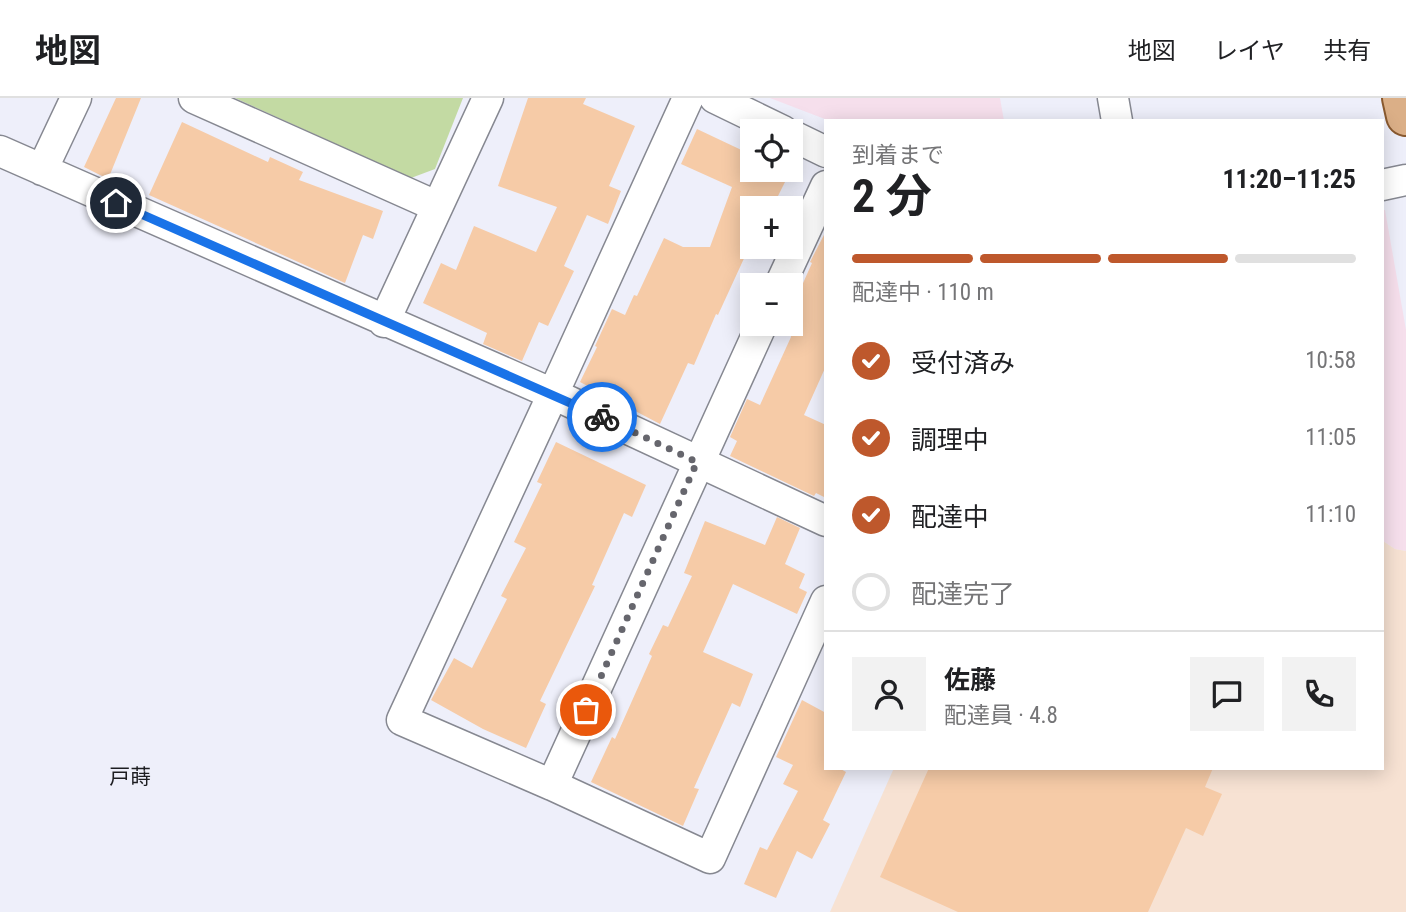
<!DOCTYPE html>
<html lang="ja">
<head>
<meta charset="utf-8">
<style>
  :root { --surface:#fff; --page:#f2f2f2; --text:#202124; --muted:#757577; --line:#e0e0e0; --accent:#be582c }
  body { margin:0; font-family:"Roboto Condensed","Noto Sans JP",sans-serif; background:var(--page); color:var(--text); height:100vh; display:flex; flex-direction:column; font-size:26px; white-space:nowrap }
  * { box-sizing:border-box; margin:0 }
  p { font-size:23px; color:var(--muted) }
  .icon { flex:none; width:38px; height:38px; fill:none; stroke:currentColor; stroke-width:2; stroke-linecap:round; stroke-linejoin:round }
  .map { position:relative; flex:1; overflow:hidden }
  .panel { position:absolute; left:824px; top:21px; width:560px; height:651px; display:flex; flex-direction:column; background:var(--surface); border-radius:0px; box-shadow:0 4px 18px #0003 }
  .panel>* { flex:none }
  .controls { position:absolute; left:740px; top:21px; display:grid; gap:14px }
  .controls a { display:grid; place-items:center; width:63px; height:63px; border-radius:0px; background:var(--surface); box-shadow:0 4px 18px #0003; font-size:35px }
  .pin { position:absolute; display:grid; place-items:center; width:60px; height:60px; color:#fff; margin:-30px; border:4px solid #fff; border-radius:50%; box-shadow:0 2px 7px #0007 }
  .courier { position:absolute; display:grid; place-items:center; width:70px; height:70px; margin:-35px; border:5px solid #1a73e8; border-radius:50%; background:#fff; color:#222; box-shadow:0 2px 9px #0007 }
  .head em { font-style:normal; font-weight:700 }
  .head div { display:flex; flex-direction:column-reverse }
  .head { display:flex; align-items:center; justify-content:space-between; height:119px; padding:0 28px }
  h1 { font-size:46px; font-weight:700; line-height:52px }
  .bar { display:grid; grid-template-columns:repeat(4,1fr); gap:10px 7px; align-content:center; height:84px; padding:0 28px }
  .bar i { height:9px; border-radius:5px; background:var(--line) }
  .bar .selected { background:var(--accent) }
  .bar p { grid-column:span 4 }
  .line { display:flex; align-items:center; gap:18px; padding:0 28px; border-top:2px solid var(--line) }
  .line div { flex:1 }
  .round { display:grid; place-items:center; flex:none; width:74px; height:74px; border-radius:0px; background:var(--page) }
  ol { padding:0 28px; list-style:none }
  li { display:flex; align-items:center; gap:21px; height:77px }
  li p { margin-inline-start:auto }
  li .icon { padding:7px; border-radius:50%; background:var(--accent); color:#fff; stroke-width:4 }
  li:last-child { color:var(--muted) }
  li i { width:38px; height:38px; border:4px solid var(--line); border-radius:50% }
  header { display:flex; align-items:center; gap:42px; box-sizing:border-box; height:98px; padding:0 35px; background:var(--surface); border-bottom:2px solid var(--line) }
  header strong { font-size:33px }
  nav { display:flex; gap:38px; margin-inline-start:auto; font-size:24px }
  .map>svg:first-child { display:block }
</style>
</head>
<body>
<header>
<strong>地図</strong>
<nav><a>地図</a><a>レイヤ</a><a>共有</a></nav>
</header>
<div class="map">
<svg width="1406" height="814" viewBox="0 0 1406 814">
  <rect width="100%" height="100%" fill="#eeeffa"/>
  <path fill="#f6dfec" d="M 770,0 L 1000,0 L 1004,23 L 830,23 Z
    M 1382,112 L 1385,112 L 1406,232 L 1406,453 L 1395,451 L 1383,443 Z"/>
  <path fill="#f7e2d3" d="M 1383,443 L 1395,451 L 1406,453 L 1406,814 L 830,814 L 894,670 L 1382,670 Z"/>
  <path fill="#c3daa3" d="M 235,0 L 463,0 L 435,71 L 411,80 Z"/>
  <path fill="#f6cba7" d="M 116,0 L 141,0 L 109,79 L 106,80 L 84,69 Z
    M 528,0 L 586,0 L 583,6 L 635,28 L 609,88 L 621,93 L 608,126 L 587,117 L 564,168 L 574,173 L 548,228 L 539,224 L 522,263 L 483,246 L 487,235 L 423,205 L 441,165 L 456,172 L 474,128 L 536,154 L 557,109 L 498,88 Z
    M 182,24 L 268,64 L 270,59 L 303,74 L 299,82 L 383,113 L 373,141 L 363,137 L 345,185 L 149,97 Z
    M 697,31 L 752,57 L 752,72 L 791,72 L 772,110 L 752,110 L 752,143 L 718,217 L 716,216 L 694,267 L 688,265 L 660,326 L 580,284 L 597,249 L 595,248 L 612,211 L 625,217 L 634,197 L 637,198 L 664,140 L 683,149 L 710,149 L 732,89 L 681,66 Z
    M 826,133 L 826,268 L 804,317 L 826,327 L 826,400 L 816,395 L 814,398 L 730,358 L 737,343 L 730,339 L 747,301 L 760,307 L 791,239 L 791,212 L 812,165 L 810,164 Z
    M 556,344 L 646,387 L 632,419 L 624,415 L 592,487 L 595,488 L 540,603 L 546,606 L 526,650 L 483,631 L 431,602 L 454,560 L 472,570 L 507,501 L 501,498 L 526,450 L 514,444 L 542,386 L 537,384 Z
    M 777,419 L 800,430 L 785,466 L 805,476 L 799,490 L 807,494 L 797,516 L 733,486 L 703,554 L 753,576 L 740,609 L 732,605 L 694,690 L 699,691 L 683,728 L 591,684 L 612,639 L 615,641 L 652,558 L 649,556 L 663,527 L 668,529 L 692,478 L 684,475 L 705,423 L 765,447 Z
    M 802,602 L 826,615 L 826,670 L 839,670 L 846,674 L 823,722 L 830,726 L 812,761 L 797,753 L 776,800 L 744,786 L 760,749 L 767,752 L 798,693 L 783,686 L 793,667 L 776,659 Z
    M 929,670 L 1213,670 L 1205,689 L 1222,696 L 1203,738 L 1186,730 L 1148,814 L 958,814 L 880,779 Z"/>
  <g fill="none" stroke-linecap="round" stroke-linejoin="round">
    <g stroke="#868891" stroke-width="33">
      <path id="street" d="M 194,0 L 436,108
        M 688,0 L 553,296 L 826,423
        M 715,0 L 783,33
        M 1113,0 L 1117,23
        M 791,37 L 826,54
        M 0,53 L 553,296 L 402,622 L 552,687 L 710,760 L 826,503
        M 42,72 L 76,0
        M 1382,87 L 1406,82
        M 780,187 L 826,88
        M 384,224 L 488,0
        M 552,687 L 762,226"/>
    </g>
    <g stroke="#89592f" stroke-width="42">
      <path id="primary" d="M 1402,0 L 1406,18"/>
    </g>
    <use href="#street" stroke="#fff" stroke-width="30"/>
    <use href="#primary" stroke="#dbaf87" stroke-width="38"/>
  </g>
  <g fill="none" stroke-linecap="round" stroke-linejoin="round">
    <path stroke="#66666d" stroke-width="7" stroke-dasharray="0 12.6" d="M 586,612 L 697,364 L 602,319"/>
    <path stroke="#1a73e8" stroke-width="9" d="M 116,105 L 602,319"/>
  </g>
  <g text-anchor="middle" stroke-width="5" stroke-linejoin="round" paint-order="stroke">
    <g font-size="21" fill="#1d1d21" stroke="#eeeffa">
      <text x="130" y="686">戸蒔</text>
    </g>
  </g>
</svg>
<div class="controls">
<a><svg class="icon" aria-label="locate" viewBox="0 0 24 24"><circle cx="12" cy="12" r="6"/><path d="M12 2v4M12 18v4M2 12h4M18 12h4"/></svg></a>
<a>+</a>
<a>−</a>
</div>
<div class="pin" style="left:586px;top:612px;background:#ea580c"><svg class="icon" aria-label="bag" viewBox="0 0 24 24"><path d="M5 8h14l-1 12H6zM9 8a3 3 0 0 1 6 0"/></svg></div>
<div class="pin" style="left:116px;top:105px;background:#1f2937"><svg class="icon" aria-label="home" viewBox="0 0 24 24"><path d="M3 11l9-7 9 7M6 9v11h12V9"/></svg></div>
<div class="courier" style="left:602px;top:319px"><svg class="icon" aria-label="bike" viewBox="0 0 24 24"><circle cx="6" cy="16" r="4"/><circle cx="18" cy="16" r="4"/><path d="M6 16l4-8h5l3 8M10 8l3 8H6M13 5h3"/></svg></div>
<section class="panel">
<div class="head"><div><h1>2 分</h1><p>到着まで</p></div><em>11:20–11:25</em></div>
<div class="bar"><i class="selected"></i><i class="selected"></i><i class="selected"></i><i></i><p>配達中 · 110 m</p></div>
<ol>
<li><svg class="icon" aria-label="check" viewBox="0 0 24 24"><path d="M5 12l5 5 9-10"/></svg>受付済み<p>10:58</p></li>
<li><svg class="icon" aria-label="check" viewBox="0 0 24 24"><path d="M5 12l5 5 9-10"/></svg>調理中<p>11:05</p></li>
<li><svg class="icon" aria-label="check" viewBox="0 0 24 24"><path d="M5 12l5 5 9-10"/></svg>配達中<p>11:10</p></li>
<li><i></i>配達完了</li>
</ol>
<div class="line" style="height:126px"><a class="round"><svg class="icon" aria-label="person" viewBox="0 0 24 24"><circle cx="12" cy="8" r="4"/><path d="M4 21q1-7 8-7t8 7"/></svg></a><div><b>佐藤</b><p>配達員 · 4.8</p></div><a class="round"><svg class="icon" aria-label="chat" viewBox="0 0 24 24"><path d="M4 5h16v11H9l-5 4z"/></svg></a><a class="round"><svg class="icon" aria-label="phone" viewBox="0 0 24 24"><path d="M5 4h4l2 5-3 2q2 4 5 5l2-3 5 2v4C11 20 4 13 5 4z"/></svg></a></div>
</section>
</div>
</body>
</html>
